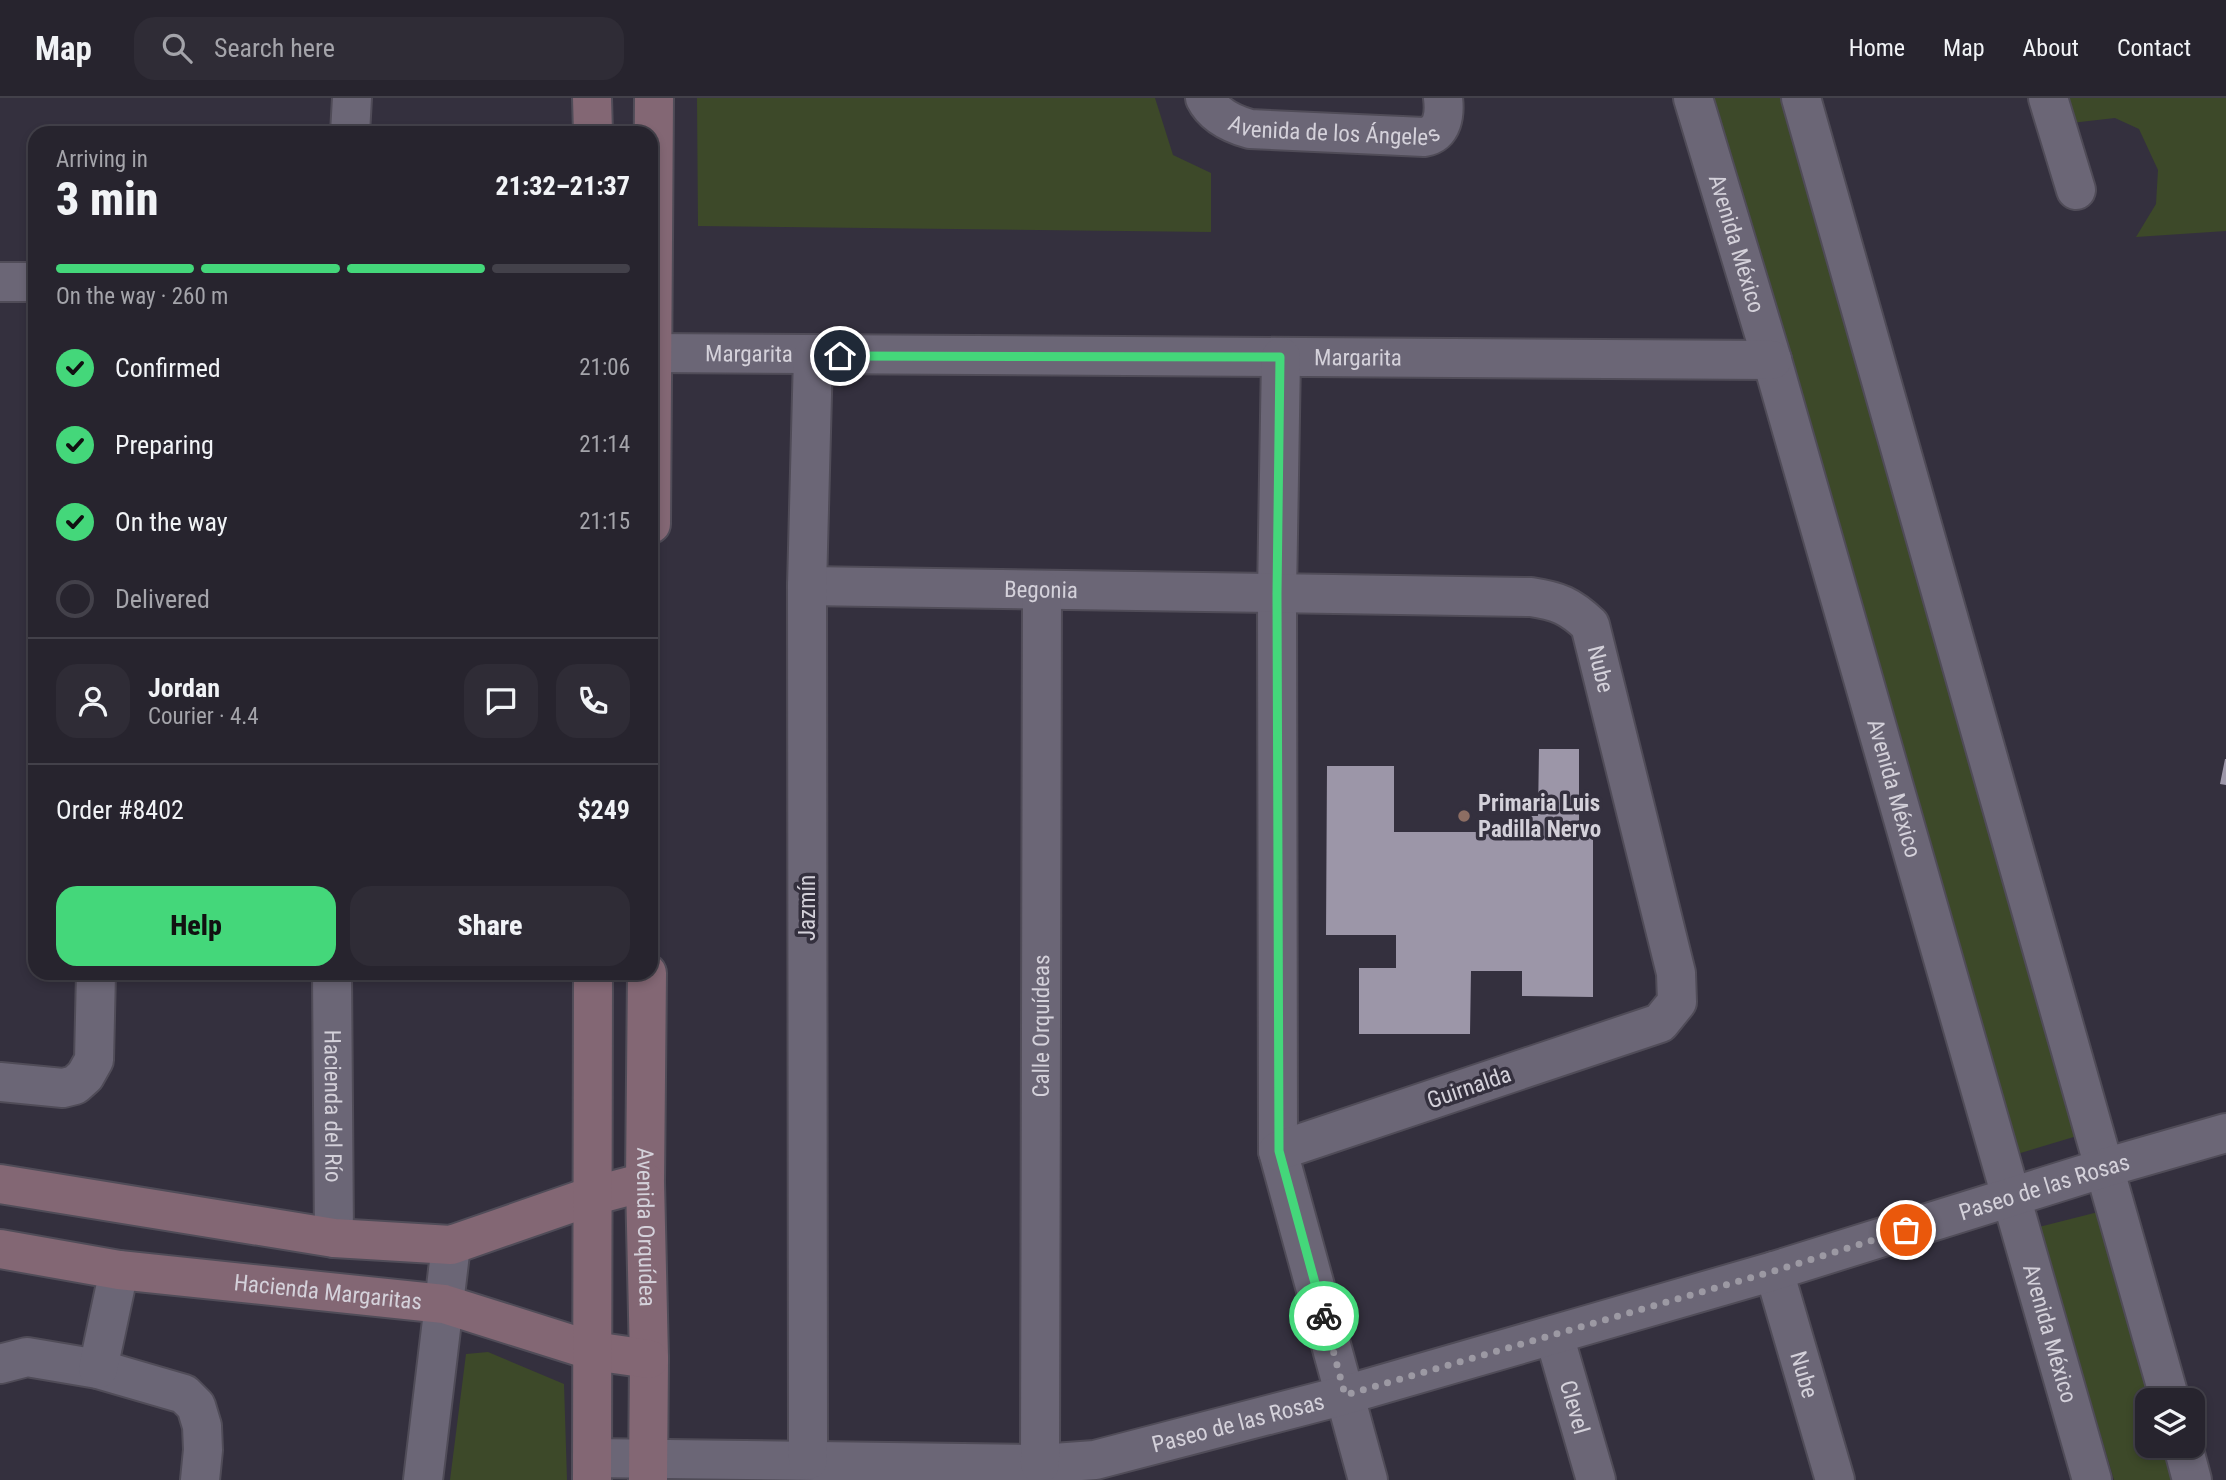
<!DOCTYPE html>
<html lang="en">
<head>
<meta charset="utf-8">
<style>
  :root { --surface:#27242e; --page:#2f2c36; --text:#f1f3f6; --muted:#a4a4aa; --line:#43414a; --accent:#44d77a }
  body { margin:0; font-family:"Roboto Condensed",sans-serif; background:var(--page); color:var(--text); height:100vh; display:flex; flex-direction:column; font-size:26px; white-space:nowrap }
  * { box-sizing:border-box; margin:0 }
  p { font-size:23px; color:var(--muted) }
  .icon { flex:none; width:38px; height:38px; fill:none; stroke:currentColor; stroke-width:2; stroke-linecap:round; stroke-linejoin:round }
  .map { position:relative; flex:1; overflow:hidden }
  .side { position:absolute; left:28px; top:28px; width:630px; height:854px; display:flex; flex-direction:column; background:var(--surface); border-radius:21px; box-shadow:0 4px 10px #0003,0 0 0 2px var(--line) }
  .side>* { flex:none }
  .controls { position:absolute; left:2135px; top:1290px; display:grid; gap:14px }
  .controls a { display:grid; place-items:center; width:70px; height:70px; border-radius:14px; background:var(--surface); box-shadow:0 4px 10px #0003,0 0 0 2px var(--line); font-size:35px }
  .pin { position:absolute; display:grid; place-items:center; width:60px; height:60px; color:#fff; margin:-30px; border:4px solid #fff; border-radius:50%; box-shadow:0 2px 7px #0007 }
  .courier { position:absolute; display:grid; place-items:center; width:70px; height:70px; margin:-35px; border:5px solid #44d77a; border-radius:50%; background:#fff; color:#222; box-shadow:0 2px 9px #0007 }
  .head em { font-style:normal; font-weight:800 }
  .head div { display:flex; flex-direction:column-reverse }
  .head { display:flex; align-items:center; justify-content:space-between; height:119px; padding:0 28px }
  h1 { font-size:46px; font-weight:800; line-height:52px }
  .bar { display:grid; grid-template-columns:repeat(4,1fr); gap:10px 7px; align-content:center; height:84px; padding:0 28px }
  .bar i { height:9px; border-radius:5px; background:var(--line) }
  .bar .active { background:var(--accent) }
  .bar p { grid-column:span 4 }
  .line { display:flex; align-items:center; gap:18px; padding:0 28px; border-top:2px solid var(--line) }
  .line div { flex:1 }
  .round { display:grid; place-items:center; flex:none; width:74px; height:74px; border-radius:21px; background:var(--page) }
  ol { padding:0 28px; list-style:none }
  li { display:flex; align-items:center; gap:21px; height:77px }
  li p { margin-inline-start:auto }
  li .icon { padding:7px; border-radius:50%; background:var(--accent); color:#111; stroke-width:4 }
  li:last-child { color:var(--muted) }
  li i { width:38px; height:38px; border:4px solid var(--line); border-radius:50% }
  .cta { display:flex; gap:14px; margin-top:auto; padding:14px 28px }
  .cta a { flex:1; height:80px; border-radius:21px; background:var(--accent); color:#111; font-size:28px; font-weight:800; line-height:80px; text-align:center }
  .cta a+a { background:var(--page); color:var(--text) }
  header { display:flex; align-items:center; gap:42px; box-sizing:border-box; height:98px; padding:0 35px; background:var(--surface); border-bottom:2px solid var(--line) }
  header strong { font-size:33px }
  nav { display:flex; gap:38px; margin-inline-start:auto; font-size:24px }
  .search { width:490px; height:63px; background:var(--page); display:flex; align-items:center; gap:18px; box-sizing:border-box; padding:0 24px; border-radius:21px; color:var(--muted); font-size:26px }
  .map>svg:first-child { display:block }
</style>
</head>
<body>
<header>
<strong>Map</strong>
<div class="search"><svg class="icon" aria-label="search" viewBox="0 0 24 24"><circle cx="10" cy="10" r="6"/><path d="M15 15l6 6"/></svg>Search here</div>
<nav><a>Home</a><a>Map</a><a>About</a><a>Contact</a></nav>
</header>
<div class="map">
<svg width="2226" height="1382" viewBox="0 0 2226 1382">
  <rect width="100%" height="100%" fill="#34303e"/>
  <path fill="#3d4929" d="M 697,0 L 1155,0 L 1173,57 L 1211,75 L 1211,134 L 698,128 Z
    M 1706,0 L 1784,0 L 2087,1035 L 2017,1056 Z
    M 2060,0 L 2226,0 L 2226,133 L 2136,139 L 2156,106 L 2158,72 L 2139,31 L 2115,20 L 2071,25 Z
    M 2106,1112 L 2160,1302 L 2147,1302 L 2147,1348 L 2173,1348 L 2183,1382 L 2114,1382 L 2039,1129 Z
    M 488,1254 L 564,1286 L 567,1382 L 450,1382 L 466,1256 Z"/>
  <path fill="#9c96a8" d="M 1539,651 L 1579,651 L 1579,729 L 1593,728 L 1593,899 L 1522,898 L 1522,873 L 1471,873 L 1470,936 L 1359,936 L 1359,870 L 1396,870 L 1396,837 L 1326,837 L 1327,668 L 1394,668 L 1394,734 L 1529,734 L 1529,718 L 1538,718 Z
    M 2225,661 L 2226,661 L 2226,687 L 2220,686 Z"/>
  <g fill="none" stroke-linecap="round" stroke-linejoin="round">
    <g stroke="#504c58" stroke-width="42">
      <g id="street">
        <path id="s1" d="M 1205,0 C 1214,18 1232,26 1250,31 L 1424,39 C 1443,36 1445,16 1443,0"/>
        <path id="s2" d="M 1693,0 L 1772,262 L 2092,1382"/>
        <path d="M 1801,0 L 2170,1302"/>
        <path d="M 2048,0 L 2076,92"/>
        <path d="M 350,35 L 352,0"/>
        <path d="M 0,184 L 35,184"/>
        <path id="s3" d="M 651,255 L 1772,262"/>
        <path d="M 1281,259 L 1277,496 L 1278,1053 L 1368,1382"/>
        <path id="s4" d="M 807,488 L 1531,499 C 1558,503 1570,508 1590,527 L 1676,875 L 1677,904 L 1660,925 L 1278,1053"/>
        <path id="s5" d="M 332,875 L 334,1140"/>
        <path d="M 0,984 L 63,990 L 75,987 L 85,978 L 94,962 L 96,875"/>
        <path id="s6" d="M 1774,1173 L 1835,1382"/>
        <path id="s7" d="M 1554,1237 L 1596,1382"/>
        <path d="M 0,1266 L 27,1259 L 98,1271 L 184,1296 L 196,1308 L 202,1328 L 203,1352 L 200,1382"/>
        <path d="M 98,1271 L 119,1172"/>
        <path d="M 2183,1348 L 2192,1382"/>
        <path id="s8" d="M 592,1360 L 1040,1366 L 1095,1362 L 1345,1297 L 1774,1173 L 2104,1070 L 2226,1035"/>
        <path d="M 808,1362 L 807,488 L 813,258"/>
        <path id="s9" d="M 1040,1366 L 1042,492"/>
        <path d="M 423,1382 L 451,1147"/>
      </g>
    </g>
    <g stroke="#504c58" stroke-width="42">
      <g id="secondary">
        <path d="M 592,0 L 593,35"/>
        <path d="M 651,426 L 654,0"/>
        <path id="s10" d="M 647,875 L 645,1084 L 649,1261 L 648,1382"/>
        <path d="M 0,1086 L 334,1140 L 451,1147 L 592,1098 L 645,1084"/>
        <path id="s11" d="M 0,1151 L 119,1172 L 444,1206 L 593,1253 L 649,1261"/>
        <path d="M 592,1382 L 593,875"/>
      </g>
    </g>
    <use href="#street" stroke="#6b6676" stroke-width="38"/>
    <use href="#secondary" stroke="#836774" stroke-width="38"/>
  </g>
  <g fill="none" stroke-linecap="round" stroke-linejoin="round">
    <path stroke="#9c99a3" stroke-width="7" stroke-dasharray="0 12.6" d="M 1324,1218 L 1345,1297 L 1774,1173 L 1906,1132"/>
    <path stroke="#44d77a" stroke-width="9" d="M 840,258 L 1280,259 L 1277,496 L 1279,1053 L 1324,1218"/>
  </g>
  <circle fill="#8d6e63" stroke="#34303e" stroke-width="2.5" cx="1464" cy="718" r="7"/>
  <g text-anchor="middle" stroke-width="7" stroke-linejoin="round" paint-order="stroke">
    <g font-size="23" fill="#d4d1da" stroke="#34303e">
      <text dy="8" stroke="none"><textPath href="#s1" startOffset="140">Avenida de los Ángeles</textPath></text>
      <text dy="8" stroke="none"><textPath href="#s2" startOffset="152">Avenida México</textPath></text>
      <text dy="8" stroke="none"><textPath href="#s3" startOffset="98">Margarita</textPath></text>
      <text dy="8" stroke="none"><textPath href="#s3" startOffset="707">Margarita</textPath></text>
      <text dy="8" stroke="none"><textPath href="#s4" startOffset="234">Begonia</textPath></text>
      <text dy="8" stroke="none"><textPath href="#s4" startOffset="836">Nube</textPath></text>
      <text dy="8" stroke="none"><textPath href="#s2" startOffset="719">Avenida México</textPath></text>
      <text transform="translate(807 810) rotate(-90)" y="8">Jazmín</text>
      <text dy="8" stroke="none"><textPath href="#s9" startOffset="438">Calle Orquídeas</textPath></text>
      <text transform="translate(1469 989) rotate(-19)" y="8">Guirnalda</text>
      <text dy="8" stroke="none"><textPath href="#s5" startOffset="133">Hacienda del Río</textPath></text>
      <text dy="8" stroke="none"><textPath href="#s8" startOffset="1491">Paseo de las Rosas</textPath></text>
      <text dy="8" stroke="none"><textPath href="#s10" startOffset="254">Avenida Orquídea</textPath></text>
      <text dy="8" stroke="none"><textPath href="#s11" startOffset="331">Hacienda Margaritas</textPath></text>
      <text dy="8" stroke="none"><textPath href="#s2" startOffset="1286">Avenida México</textPath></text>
      <text dy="8" stroke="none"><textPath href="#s6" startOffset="108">Nube</textPath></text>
      <text dy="8" stroke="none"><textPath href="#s7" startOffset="75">Clevel</textPath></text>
      <text dy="8" stroke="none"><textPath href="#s8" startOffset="651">Paseo de las Rosas</textPath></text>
    </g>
    <g font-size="23" font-weight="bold" fill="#d4d1da" stroke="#34303e" text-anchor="start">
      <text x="1478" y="713">Primaria Luis<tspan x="1478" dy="26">Padilla Nervo</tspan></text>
    </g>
  </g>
</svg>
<div class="controls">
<a><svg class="icon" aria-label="layers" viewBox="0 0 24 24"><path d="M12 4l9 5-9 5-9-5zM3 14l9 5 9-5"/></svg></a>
</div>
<div class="pin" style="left:1906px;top:1132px;background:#ea580c"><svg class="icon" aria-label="bag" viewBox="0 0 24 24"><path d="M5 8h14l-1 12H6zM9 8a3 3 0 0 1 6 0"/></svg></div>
<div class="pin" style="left:840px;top:258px;background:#1f2937"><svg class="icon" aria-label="home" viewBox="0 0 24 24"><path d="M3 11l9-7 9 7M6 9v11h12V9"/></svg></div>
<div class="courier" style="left:1324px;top:1218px"><svg class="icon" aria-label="bike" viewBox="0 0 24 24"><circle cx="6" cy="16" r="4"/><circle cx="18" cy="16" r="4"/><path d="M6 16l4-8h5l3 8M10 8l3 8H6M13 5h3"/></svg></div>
<section class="side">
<div class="head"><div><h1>3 min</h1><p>Arriving in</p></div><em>21:32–21:37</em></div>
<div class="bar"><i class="active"></i><i class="active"></i><i class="active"></i><i></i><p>On the way · 260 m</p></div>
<ol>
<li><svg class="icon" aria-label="check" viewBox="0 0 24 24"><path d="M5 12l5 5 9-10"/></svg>Confirmed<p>21:06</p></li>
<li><svg class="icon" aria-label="check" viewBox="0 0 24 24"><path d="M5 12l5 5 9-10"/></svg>Preparing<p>21:14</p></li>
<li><svg class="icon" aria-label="check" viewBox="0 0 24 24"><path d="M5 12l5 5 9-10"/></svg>On the way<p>21:15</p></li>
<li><i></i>Delivered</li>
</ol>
<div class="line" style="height:126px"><a class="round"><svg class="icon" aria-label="person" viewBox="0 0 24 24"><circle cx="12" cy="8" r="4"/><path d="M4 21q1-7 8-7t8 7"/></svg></a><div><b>Jordan</b><p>Courier · 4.4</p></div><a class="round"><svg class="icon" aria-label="chat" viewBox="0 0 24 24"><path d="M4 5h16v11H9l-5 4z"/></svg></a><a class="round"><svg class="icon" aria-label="phone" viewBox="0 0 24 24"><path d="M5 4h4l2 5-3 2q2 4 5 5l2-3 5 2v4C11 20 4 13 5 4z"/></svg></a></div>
<div class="line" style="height:91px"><div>Order #8402</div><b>$249</b></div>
<div class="cta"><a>Help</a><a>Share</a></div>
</section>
</div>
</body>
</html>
